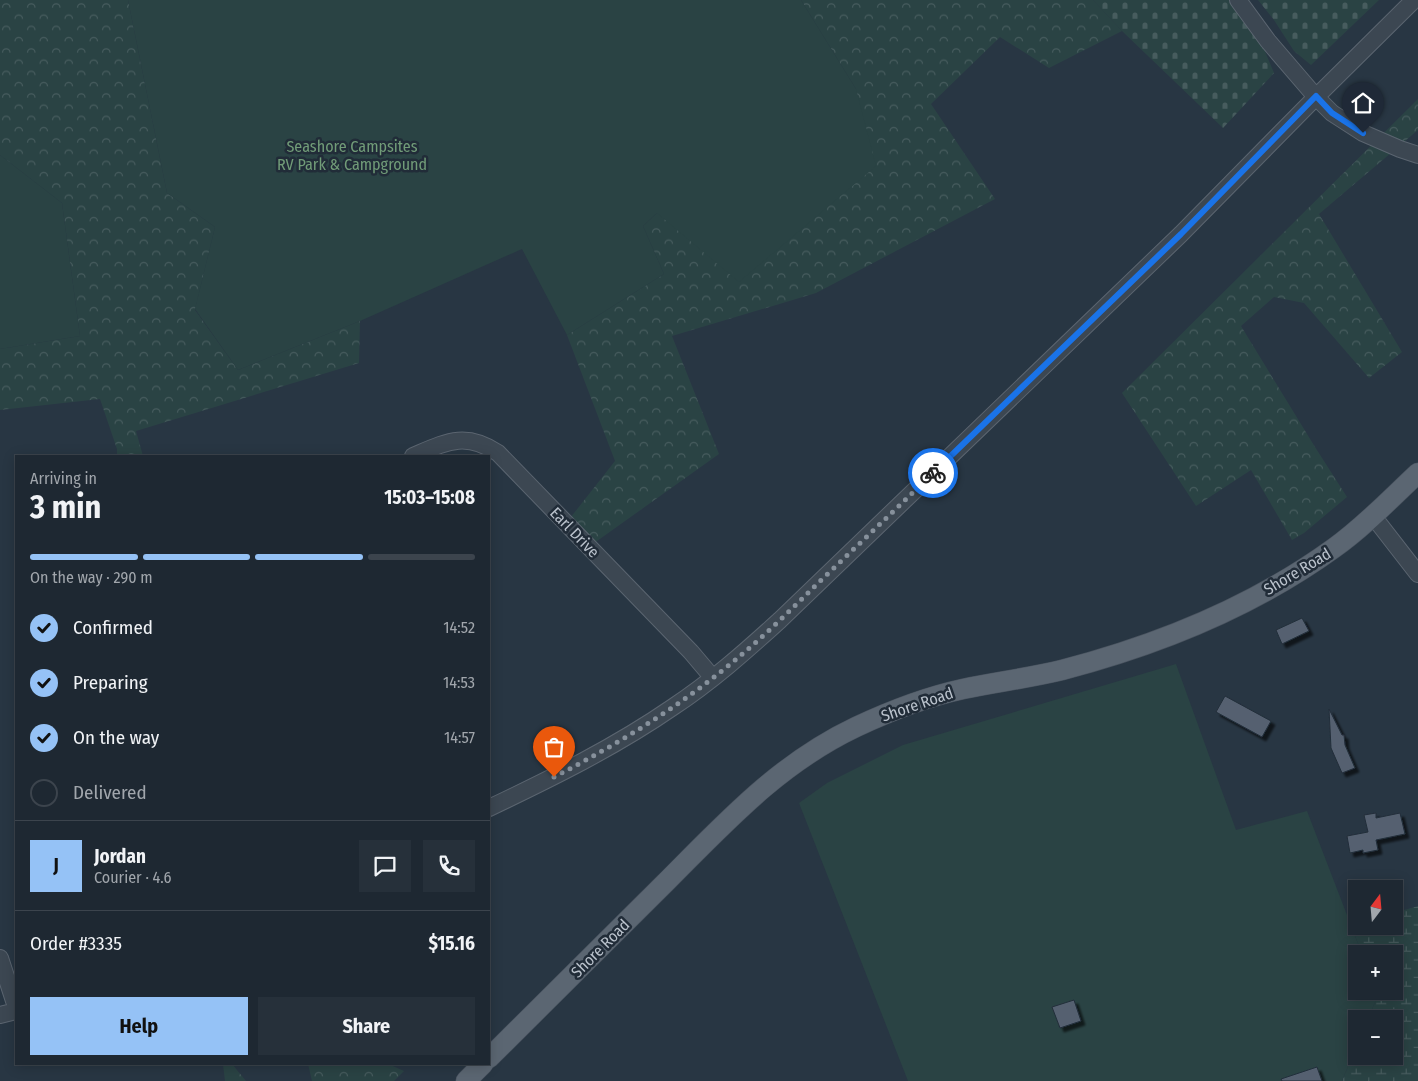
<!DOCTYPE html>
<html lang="en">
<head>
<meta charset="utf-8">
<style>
  :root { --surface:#1e2832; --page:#26303a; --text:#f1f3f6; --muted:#a1a6ac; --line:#3c444d; --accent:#95c2f6 }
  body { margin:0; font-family:"Fira Sans Condensed",sans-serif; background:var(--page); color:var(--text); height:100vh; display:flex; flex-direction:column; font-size:19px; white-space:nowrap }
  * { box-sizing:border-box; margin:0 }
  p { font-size:16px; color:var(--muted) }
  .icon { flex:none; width:28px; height:28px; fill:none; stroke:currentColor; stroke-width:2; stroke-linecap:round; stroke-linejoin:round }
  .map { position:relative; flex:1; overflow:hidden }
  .details { position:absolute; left:15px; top:455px; width:475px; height:610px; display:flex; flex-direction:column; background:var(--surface); border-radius:0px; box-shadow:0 2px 12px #0003,0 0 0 1px var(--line) }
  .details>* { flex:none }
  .needle { width:32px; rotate:16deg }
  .fabs { position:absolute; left:1348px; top:880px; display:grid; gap:10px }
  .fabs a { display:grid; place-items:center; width:55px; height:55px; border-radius:0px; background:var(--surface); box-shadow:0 2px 12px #0003,0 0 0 1px var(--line); font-size:25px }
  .pin { position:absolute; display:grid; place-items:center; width:42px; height:42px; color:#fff; margin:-51px -21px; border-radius:50% 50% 50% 0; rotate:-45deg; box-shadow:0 0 5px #0007 }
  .pin .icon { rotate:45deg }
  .courier { position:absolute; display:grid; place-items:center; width:50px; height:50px; margin:-25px; border:4px solid #1a73e8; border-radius:50%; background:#fff; color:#222; box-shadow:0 1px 6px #0007 }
  .headline em { font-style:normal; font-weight:700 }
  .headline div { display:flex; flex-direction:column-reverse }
  .headline { display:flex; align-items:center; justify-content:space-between; height:85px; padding:0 15px }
  h1 { font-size:32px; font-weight:700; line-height:38px }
  .bar { display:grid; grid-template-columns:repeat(4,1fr); gap:8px 5px; align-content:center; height:60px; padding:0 15px }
  .bar i { height:6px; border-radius:4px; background:var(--line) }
  .bar .on { background:var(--accent) }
  .bar p { grid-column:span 4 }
  .line { display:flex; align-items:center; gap:12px; padding:0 15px; border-top:1px solid var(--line) }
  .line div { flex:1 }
  .round { display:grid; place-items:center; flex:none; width:52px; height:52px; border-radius:0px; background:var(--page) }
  ol { padding:0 15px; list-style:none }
  li { display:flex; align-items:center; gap:15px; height:55px }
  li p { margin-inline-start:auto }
  li .icon { padding:5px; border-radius:50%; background:var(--accent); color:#111; stroke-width:4 }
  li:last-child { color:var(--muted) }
  li i { width:28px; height:28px; border:2px solid var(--line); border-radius:50% }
  .button { display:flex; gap:10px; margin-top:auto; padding:10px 15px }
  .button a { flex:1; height:58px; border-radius:0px; background:var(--accent); color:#111; font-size:20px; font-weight:700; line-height:58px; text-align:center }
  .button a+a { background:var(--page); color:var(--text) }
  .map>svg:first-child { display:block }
</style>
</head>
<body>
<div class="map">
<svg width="1418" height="1081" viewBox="0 0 1418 1081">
  <defs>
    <pattern id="forest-crowns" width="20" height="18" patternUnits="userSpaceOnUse" patternTransform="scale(1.25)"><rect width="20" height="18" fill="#2a4344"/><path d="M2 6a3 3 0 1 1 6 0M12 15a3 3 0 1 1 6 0" fill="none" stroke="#475c5e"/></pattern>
    <pattern id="wetland-marsh" width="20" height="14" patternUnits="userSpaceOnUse" patternTransform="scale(1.25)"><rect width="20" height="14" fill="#2a4344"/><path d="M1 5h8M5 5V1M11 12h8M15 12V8" fill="none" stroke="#475c5e"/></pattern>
    <pattern id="cemetery-stones" width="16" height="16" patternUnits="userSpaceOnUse" patternTransform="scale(1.25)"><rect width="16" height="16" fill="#2a4344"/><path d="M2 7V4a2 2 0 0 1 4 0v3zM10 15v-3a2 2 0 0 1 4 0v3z" fill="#475c5e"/></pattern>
    <filter id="shadow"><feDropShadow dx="4" dy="4" stdDeviation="1" flood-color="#0009"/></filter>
  </defs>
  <rect width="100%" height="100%" fill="#283643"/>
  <path fill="url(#forest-crowns)" d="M 0,0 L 128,0 L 167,193 L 215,227 L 195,310 L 238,370 L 360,321 L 359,363 L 136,431 L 143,456 L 117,456 L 117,449 L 100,399 L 0,410 L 0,349 L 80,336 L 62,203 L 0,155 Z
    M 801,0 L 1093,0 L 1122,31 L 1049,68 L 1000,37 L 931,104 L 995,199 L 816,293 L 672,336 L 719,454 L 590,546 L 567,522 L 615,461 L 567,335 L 664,274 L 643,226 L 657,213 L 856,89 Z
    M 1418,99 L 1418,130 L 1319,214 L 1402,352 L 1369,378 L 1304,303 L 1274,297 L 1241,326 L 1315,447 L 1347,497 L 1304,533 L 1292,540 L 1251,470 L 1196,506 L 1122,393 Z
    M 223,1064 L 232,1064 L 246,1081 L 225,1081 Z
    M 308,1064 L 388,1064 L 404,1071 L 394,1081 L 312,1081 Z"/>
  <path fill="url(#wetland-marsh)" d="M 1418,906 L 1418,1081 L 1342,1081 L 1356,1047 L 1356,1056 L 1394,1056 L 1394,1019 L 1368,1019 L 1378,995 L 1377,991 L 1394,991 L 1394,954 L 1362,954 L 1351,925 L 1356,923 L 1356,926 L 1394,926 L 1394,913 Z"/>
  <path fill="url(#cemetery-stones)" d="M 1093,0 L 1230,0 L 1259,37 L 1274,73 L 1223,128 L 1122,31 Z
    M 1258,0 L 1379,0 L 1311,65 L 1294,51 L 1274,20 Z"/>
  <path fill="#2a4344" d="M 128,0 L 801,0 L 856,89 L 876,166 L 739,282 L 657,213 L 643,226 L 664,274 L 567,335 L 522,249 L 360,321 L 238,370 L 195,309 L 215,227 L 167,193 Z
    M 0,155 L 62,203 L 80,336 L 0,349 Z
    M 1176,664 L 1236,830 L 1307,811 L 1362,954 L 1356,954 L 1356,991 L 1377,991 L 1378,995 L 1368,1019 L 1356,1019 L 1356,1047 L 1342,1081 L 908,1081 L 799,803 L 827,783 L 903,745 Z"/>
  <path fill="#546170" stroke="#232e3a" filter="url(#shadow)" d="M 1302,618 L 1309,631 L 1282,644 L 1276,630 Z
    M 1225,696 L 1271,721 L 1262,737 L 1216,712 Z
    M 1329,709 L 1342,735 L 1344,735 L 1345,745 L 1355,768 L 1342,773 L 1331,748 Z
    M 1376,813 L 1376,818 L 1400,813 L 1405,834 L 1376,840 L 1378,850 L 1363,853 L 1363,850 L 1350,853 L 1347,836 L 1368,832 L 1364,815 Z
    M 1074,1000 L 1081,1021 L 1060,1028 L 1052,1007 Z
    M 1317,1067 L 1322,1081 L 1282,1081 L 1281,1079 Z"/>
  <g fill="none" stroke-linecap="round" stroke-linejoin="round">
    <g stroke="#5b6570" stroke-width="18">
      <path id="minor" d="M 1238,0 L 1268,41 L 1316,97 L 1332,113 L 1363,133 L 1400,149 L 1418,155
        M 413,456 C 446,442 465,431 498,453 L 691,652 L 713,678
        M 1373,516 L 1418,574
        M 489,808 C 552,778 615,747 673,707 C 711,682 746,651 780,620 L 1181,234 L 1316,97 L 1414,0
        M 0,958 L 16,1007
        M 0,1015 L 16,1011"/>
    </g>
    <g stroke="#49535f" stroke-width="21">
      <path id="major" d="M 489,1058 C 548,1000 606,941 665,883 C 725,823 778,764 856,727 C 890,711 926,697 963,689 C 996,682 1029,678 1062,670 C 1158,645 1254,606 1334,548 C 1365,526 1391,498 1418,473
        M 466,1081 L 483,1064"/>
    </g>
    <use href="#minor" stroke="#3c4752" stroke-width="16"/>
    <use href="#major" stroke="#5b6672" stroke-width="20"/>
  </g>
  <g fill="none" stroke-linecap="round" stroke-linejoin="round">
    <path stroke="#87919c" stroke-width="5" stroke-dasharray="0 9" d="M 554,777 C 614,746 671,712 723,670 C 757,643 788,613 818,583 C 857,546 895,510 933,473"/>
    <path stroke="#1a73e8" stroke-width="6" d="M 933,473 L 1181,234 L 1316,96 L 1332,113 L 1363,133"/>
  </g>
  <g text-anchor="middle" stroke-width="5" stroke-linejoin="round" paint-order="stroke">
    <g font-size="16" fill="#719c78" stroke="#212c38">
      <text x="352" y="152">Seashore Campsites<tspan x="352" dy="18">RV Park &amp; Campground</tspan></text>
    </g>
    <g font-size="16" fill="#bac2cc" stroke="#212c38">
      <text transform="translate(575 532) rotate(46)" y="6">Earl Drive</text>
      <text transform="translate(1297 571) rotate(-31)" y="6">Shore Road</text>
      <text transform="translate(917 704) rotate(-19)" y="6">Shore Road</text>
      <text transform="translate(600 948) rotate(-45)" y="6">Shore Road</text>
    </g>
  </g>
</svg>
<div class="fabs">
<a><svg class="needle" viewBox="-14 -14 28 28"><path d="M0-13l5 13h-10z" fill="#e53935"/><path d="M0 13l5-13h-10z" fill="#a1a6ac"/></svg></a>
<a>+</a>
<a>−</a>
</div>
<div class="pin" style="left:554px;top:777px;background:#ea580c"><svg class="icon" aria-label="bag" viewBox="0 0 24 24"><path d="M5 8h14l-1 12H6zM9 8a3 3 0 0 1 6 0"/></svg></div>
<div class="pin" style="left:1363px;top:133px;background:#1f2937"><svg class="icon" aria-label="home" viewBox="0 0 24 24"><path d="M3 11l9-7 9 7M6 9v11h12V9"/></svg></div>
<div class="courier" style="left:933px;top:473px"><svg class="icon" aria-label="bike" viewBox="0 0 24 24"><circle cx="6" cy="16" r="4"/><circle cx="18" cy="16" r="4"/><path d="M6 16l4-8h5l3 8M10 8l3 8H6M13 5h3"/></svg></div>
<section class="details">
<div class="headline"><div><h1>3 min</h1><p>Arriving in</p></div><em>15:03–15:08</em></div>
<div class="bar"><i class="on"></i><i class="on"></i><i class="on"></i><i></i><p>On the way · 290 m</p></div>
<ol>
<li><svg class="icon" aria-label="check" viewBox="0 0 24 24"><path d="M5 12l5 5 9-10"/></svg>Confirmed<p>14:52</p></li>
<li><svg class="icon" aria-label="check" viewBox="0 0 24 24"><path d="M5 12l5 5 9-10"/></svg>Preparing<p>14:53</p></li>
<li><svg class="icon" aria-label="check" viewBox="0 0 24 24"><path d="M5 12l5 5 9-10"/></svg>On the way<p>14:57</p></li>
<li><i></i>Delivered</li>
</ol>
<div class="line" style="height:90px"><b class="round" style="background:var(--accent);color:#111">J</b><div><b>Jordan</b><p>Courier · 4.6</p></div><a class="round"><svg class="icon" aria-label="chat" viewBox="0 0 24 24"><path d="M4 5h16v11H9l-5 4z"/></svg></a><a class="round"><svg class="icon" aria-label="phone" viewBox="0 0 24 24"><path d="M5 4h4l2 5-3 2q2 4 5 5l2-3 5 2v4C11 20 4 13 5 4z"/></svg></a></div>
<div class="line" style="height:65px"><div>Order #3335</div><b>$15.16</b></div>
<div class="button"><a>Help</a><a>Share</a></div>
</section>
</div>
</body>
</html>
